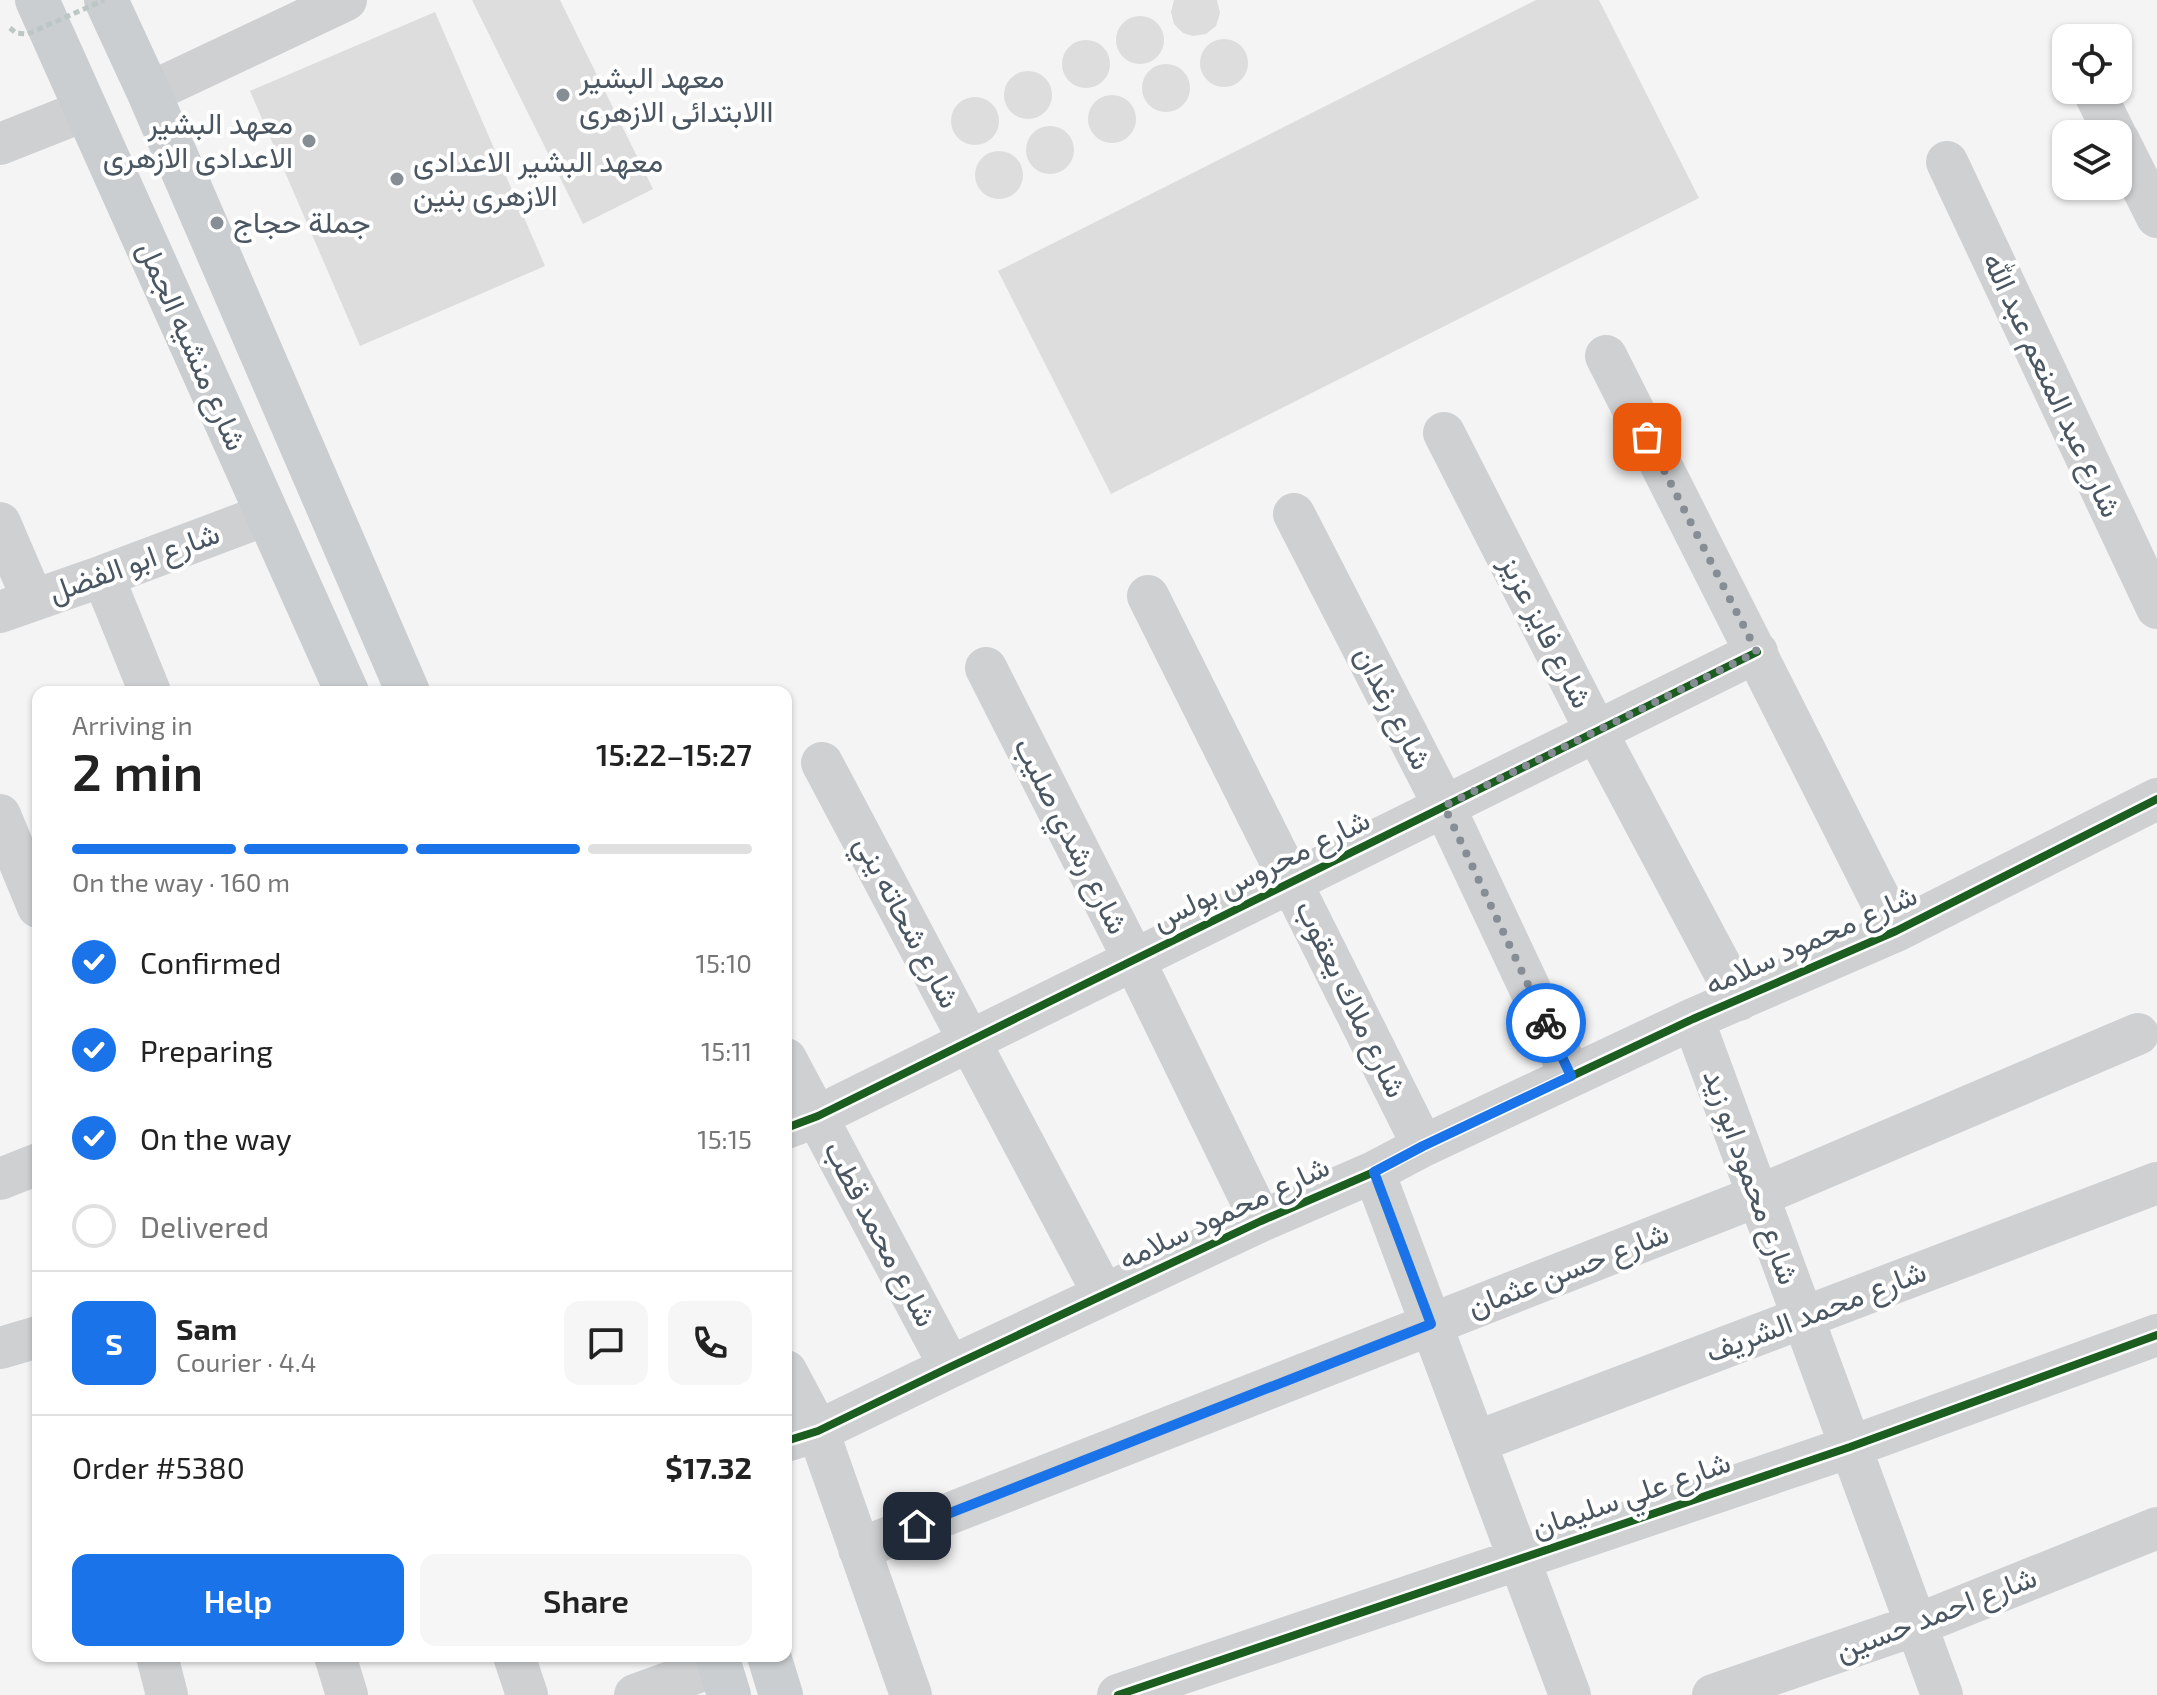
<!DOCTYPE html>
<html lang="en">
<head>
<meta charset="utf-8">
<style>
  :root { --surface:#fff; --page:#f6f6f6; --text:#222; --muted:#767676; --line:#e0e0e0; --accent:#1a73e8 }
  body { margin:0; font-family:"Exo 2",Vazirmatn,sans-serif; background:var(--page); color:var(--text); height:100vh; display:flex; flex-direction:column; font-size:30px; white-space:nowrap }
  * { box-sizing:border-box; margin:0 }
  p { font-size:26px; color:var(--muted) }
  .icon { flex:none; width:44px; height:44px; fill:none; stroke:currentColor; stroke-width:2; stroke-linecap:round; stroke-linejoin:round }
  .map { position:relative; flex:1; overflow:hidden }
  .sheet { position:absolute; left:32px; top:686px; width:760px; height:976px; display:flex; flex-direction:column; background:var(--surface); border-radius:16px; box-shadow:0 2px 6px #0004 }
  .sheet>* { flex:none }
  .buttons { position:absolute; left:2052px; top:24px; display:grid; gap:16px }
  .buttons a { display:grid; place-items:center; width:80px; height:80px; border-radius:16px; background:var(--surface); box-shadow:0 2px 6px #0004; font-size:40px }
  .pin { position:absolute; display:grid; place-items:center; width:68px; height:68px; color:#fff; margin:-34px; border-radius:16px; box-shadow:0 4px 12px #0006 }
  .courier { position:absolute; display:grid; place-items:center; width:80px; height:80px; margin:-40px; border:6px solid #1a73e8; border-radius:50%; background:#fff; color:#222; box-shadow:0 2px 10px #0007 }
  .summary em { font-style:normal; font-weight:600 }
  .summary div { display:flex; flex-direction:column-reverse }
  .summary { display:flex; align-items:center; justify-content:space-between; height:136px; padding:0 40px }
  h1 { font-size:52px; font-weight:600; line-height:60px }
  .bar { display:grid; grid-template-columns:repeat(4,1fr); gap:12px 8px; align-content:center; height:96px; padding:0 40px }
  .bar i { height:10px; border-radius:6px; background:var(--line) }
  .bar .on { background:var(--accent) }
  .bar p { grid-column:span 4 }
  .line { display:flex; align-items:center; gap:20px; padding:0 40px; border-top:2px solid var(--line) }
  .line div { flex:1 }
  .round { display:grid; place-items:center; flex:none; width:84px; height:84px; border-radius:16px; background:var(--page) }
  ol { padding:0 40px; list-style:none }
  li { display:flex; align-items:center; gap:24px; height:88px }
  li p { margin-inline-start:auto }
  li .icon { padding:8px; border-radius:50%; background:var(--accent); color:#fff; stroke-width:4 }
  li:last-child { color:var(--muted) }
  li i { width:44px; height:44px; border:4px solid var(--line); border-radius:50% }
  .action { display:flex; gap:16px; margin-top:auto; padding:16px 40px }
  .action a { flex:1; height:92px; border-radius:16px; background:var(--accent); color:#fff; font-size:32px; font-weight:600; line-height:92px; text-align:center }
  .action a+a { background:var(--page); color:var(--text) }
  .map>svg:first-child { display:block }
</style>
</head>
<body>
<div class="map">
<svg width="2157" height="1695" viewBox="0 0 2157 1695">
  <rect width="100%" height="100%" fill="#f4f4f4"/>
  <path fill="#ddddde" d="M 472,0 L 560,0 L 653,189 L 583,224 Z
    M 1174,0 L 1217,0 L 1220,13 L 1216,26 L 1206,34 L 1193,36 L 1183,33 L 1174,24 L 1171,12 Z
    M 1536,0 L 1599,0 L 1699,198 L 1111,494 L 998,271 Z
    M 435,12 L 545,266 L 360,346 L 250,91 Z
    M1116 40a24 24 0 1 1 48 0a24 24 0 1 1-48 0Z
    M1200 63a24 24 0 1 1 48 0a24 24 0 1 1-48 0Z
    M1062 64a24 24 0 1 1 48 0a24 24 0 1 1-48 0Z
    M1142 88a24 24 0 1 1 48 0a24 24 0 1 1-48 0Z
    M1004 95a24 24 0 1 1 48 0a24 24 0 1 1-48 0Z
    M1088 119a24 24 0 1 1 48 0a24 24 0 1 1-48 0Z
    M951 121a24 24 0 1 1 48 0a24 24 0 1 1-48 0Z
    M1026 150a24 24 0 1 1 48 0a24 24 0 1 1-48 0Z
    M975 175a24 24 0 1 1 48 0a24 24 0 1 1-48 0Z"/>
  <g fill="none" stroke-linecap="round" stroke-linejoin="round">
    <path stroke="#ced0d2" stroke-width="42" d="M 2093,90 L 2115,134
      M 149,93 L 346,0
      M 2118,139 L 2157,217
      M 0,144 L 86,110
      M 1947,162 L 2157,608
      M 1606,356 L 1896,931
      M 1444,433 L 1596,731 L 1739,1000
      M 1294,514 L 1444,806 L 1571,1076
      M 0,523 L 33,600
      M 103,576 L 150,692
      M 1148,596 L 1423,1146
      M 0,612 L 103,576 L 268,514
      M 986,668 L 1134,960 L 1261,1221
      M 822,763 L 1104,1295
      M 0,815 L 38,907
      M 1693,1019 L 1942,1695
      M 786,1059 L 950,1367
      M 786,1128 L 818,1116 L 1757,652
      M 1374,1172 L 1570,1695
      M 0,1179 L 38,1164
      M 0,1348 L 38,1337
      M 786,1371 L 818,1431 L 911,1695
      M 786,1441 L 818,1431 L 950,1367 L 1261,1221 L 1374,1172 L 1423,1146 L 1693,1019 L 1896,931 L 2157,799
      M 1476,1442 L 2157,1183
      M 859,1549 L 1758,1196 L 2138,1034
      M 157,1656 L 167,1695
      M 335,1656 L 347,1695
      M 514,1656 L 527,1695
      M 635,1695 L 720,1664
      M 1118,1695 L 1850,1447 L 2157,1335
      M 1713,1695 L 1916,1625 L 2157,1528"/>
    <path stroke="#caced1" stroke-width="44" d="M 37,0 L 347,692
      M 106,0 L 149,93 L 408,692
      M 717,1656 L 729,1695
      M 769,1656 L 781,1695"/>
    <path stroke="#bcc7c4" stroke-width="5" stroke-dasharray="6 4" stroke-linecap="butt" d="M 10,28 L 16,33 L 28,34 L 104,0"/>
    <g stroke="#fff" stroke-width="13">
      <path id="cycleway" d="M 786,1128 L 818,1116 L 1757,652
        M 786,1441 L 818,1431 L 950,1367 L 1261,1221 L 1374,1172 L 1423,1146 L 1693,1019 L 1896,931 L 2157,799
        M 1118,1695 L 1850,1447 L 2157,1335"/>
    </g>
    <use href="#cycleway" stroke="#1b5e20" stroke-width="8"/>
  </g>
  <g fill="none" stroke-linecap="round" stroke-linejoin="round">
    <path stroke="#868d94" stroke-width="8" stroke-dasharray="0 14.4" d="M 1546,1023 L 1444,806 L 1757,652 L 1647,437"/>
    <path stroke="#1a73e8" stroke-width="10" d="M 917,1526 L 1431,1324 L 1374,1172 L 1423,1146 L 1571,1076 L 1546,1023"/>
  </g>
  <g fill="#868d94" stroke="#fff" stroke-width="3">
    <circle cx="563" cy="95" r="8"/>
    <circle cx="309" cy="141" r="8"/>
    <circle cx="397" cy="179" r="8"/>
    <circle cx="217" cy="223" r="8"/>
  </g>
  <g text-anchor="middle" stroke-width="8" stroke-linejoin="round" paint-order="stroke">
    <g font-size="30" fill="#4a5661" stroke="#fff" text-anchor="start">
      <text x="579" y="88">معهد البشير<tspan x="579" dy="34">االابتدائى الازهرى</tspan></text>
      <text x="293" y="134" text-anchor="end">معهد البشير<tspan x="293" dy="34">الاعدادى الازهرى</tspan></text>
      <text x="413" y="172">معهد البشير الاعدادى<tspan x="413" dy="34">الازهرى بنين</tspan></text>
      <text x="233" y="233">جملة حجاج</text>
    </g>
    <g font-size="30" fill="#4a5661" stroke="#fff">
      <text transform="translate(192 346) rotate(66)" y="10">شارع منشيه الجمل</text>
      <text transform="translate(2052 385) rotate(65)" y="10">شارع عبد المنعم عبد الله</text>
      <text transform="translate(134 563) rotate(-20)" y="10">شارع ابو الفضل</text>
      <text transform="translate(1546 632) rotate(63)" y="10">شارع فايز عزيز</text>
      <text transform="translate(1393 708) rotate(63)" y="10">شارع رغدان</text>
      <text transform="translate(1071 836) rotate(63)" y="10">شارع رشدي صليب</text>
      <text transform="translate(1261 870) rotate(-26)" y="10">شارع محروس بولس</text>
      <text transform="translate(907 922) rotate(62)" y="10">شارع شحاته يني</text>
      <text transform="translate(1811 940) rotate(-24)" y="10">شارع محمود سلامه</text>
      <text transform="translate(1351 999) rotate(64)" y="10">شارع ملاك يعقوب</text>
      <text transform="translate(1751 1177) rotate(70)" y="10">شارع محمود ابو زيد</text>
      <text transform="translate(1224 1213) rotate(-25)" y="10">شارع محمود سلامه</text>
      <text transform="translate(880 1234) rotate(62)" y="10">شارع محمد قطب</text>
      <text transform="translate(1568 1270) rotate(-21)" y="10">شارع حسن عثمان</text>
      <text transform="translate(1816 1312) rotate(-21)" y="10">شارع محمد الشريف</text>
      <text transform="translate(1631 1495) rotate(-19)" y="10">شارع علي سليمان</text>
      <text transform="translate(1936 1614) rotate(-21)" y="10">شارع احمد حسين</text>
    </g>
  </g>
</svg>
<div class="buttons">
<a><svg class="icon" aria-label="locate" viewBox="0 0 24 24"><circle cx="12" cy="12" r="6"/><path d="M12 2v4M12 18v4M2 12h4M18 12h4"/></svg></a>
<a><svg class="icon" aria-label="layers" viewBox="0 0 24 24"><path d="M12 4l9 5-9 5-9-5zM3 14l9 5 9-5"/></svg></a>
</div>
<div class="pin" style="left:1647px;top:437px;background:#ea580c"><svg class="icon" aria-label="bag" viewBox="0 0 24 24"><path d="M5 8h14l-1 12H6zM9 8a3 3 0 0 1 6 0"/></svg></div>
<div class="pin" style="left:917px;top:1526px;background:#1f2937"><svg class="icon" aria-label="home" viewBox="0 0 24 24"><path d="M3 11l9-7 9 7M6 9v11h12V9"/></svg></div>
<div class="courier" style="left:1546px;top:1023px"><svg class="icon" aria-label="bike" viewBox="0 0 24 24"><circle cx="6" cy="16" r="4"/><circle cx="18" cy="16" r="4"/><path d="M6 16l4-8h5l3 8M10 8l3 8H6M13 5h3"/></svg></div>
<section class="sheet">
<div class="summary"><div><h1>2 min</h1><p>Arriving in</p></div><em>15:22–15:27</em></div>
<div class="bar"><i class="on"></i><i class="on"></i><i class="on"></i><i></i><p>On the way · 160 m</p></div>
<ol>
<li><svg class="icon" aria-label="check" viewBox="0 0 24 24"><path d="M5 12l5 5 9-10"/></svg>Confirmed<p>15:10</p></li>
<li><svg class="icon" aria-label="check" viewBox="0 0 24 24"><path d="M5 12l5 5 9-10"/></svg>Preparing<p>15:11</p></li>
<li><svg class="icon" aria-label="check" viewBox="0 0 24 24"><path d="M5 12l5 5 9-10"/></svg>On the way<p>15:15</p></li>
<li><i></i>Delivered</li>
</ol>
<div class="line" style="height:144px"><b class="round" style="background:var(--accent);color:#fff">S</b><div><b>Sam</b><p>Courier · 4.4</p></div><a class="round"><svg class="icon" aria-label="chat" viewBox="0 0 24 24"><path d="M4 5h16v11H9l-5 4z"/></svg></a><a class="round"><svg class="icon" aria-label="phone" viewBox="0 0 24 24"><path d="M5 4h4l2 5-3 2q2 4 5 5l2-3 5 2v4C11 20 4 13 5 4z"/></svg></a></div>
<div class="line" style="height:104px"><div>Order #5380</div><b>$17.32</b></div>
<div class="action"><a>Help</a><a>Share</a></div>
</section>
</div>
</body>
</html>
